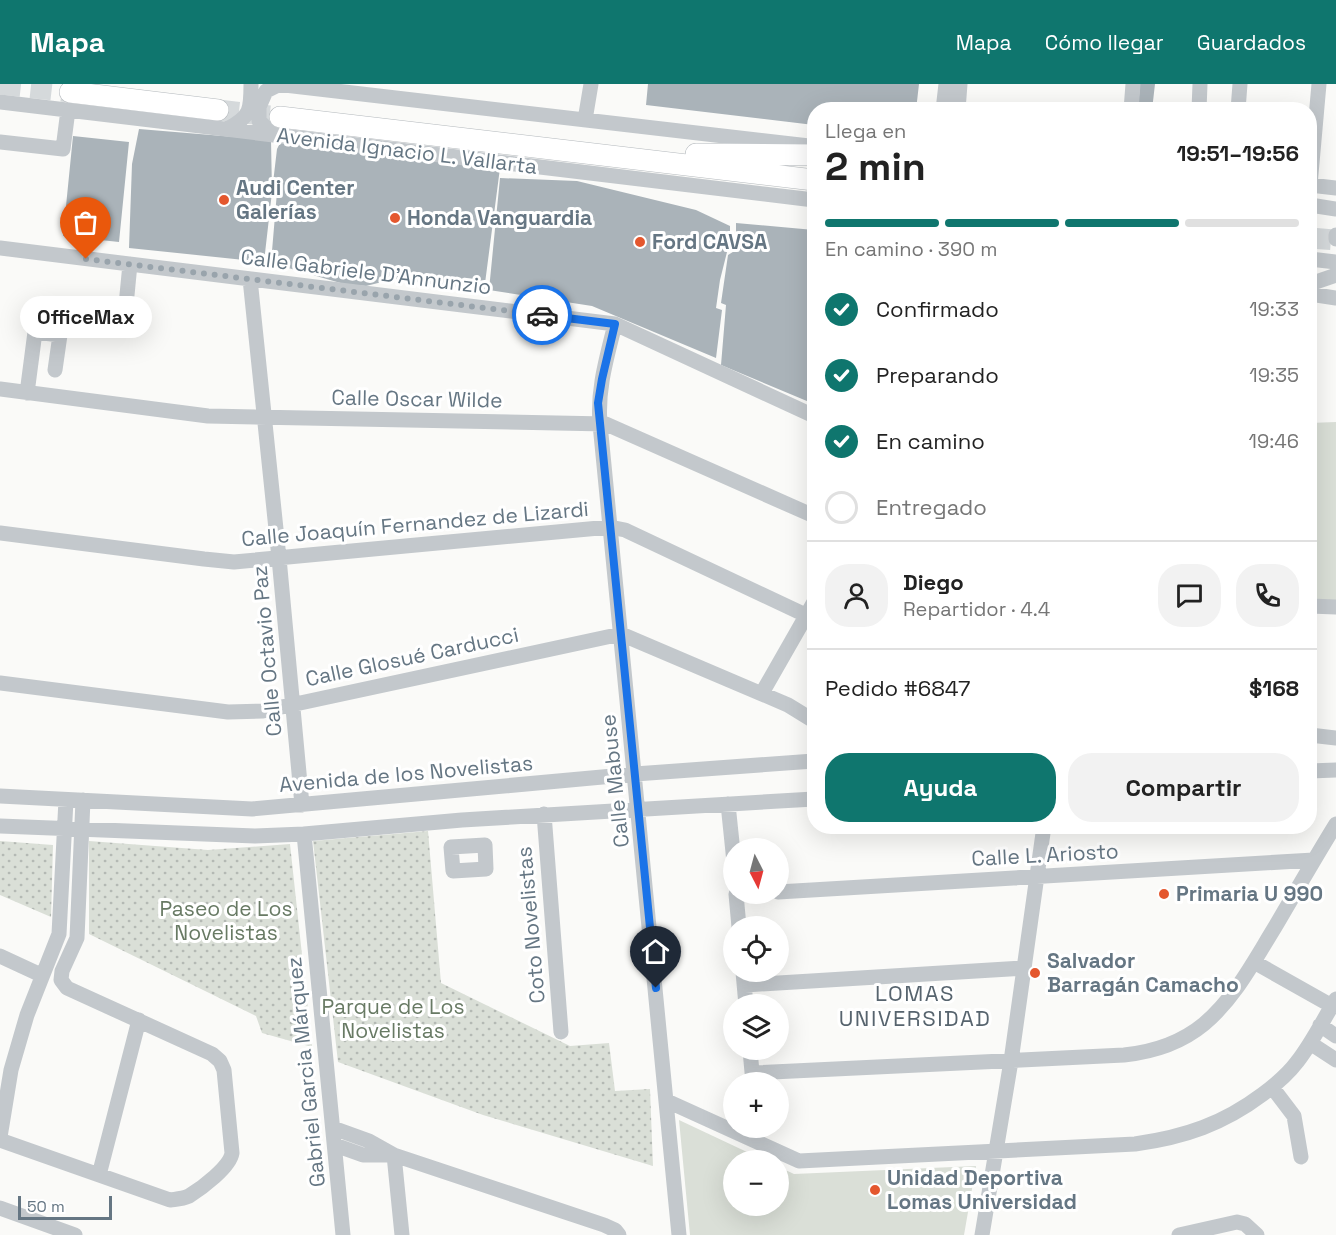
<!DOCTYPE html>
<html lang="es">
<head>
<meta charset="utf-8">
<style>
  :root { --surface:#fff; --page:#f2f2f2; --text:#222; --muted:#767676; --line:#e0e0e0; --accent:#0f766e }
  body { margin:0; font-family:"Space Grotesk",sans-serif; background:var(--page); color:var(--text); height:100vh; display:flex; flex-direction:column; font-size:22px; white-space:nowrap }
  * { box-sizing:border-box; margin:0 }
  p { font-size:20px; color:var(--muted) }
  .icon { flex:none; width:33px; height:33px; fill:none; stroke:currentColor; stroke-width:2; stroke-linecap:round; stroke-linejoin:round }
  .map { position:relative; flex:1; overflow:hidden }
  .details { position:absolute; left:807px; top:18px; width:510px; height:732px; display:flex; flex-direction:column; background:var(--surface); border-radius:24px; box-shadow:0 6px 24px #0002 }
  .details>* { flex:none }
  .needle { width:39px; rotate:174deg }
  .buttons { position:absolute; left:723px; top:754px; display:grid; gap:12px }
  .buttons a { display:grid; place-items:center; width:66px; height:66px; border-radius:50%; background:var(--surface); box-shadow:0 6px 24px #0002; font-size:30px }
  .scale { position:absolute; left:18px; bottom:15px; width:94px; box-sizing:border-box; padding-left:6px; border:3px solid #657683; border-top:0; font-size:16px; line-height:21px; white-space:nowrap; color:#657683; -webkit-text-stroke:4px #fff; paint-order:stroke }
  .pin { position:absolute; display:grid; place-items:center; width:51px; height:51px; color:#fff; margin:-62px -26px; border-radius:50% 50% 50% 0; rotate:-45deg; box-shadow:0 0 6px #0007 }
  .pin .icon { rotate:45deg }
  .courier { position:absolute; display:grid; place-items:center; width:60px; height:60px; margin:-30px; border:4px solid #1a73e8; border-radius:50%; background:#fff; color:#222; box-shadow:0 2px 8px #0007 }
  .bubble { position:absolute; height:42px; border-radius:21px; background:var(--surface); box-shadow:0 6px 24px #0002; font-size:20px; font-weight:700; line-height:42px; text-align:center }
  .summary em { font-style:normal; font-weight:700 }
  .summary div { display:flex; flex-direction:column-reverse }
  .summary { display:flex; align-items:center; justify-content:space-between; height:102px; padding:0 18px }
  h1 { font-size:39px; font-weight:700; line-height:45px }
  .bar { display:grid; grid-template-columns:repeat(4,1fr); gap:9px 6px; align-content:center; height:72px; padding:0 18px }
  .bar i { height:8px; border-radius:4px; background:var(--line) }
  .bar .active { background:var(--accent) }
  .bar p { grid-column:span 4 }
  .line { display:flex; align-items:center; gap:15px; padding:0 18px; border-top:2px solid var(--line) }
  .line div { flex:1 }
  .round { display:grid; place-items:center; flex:none; width:63px; height:63px; border-radius:24px; background:var(--page) }
  ol { padding:0 18px; list-style:none }
  li { display:flex; align-items:center; gap:18px; height:66px }
  li p { margin-inline-start:auto }
  li .icon { padding:6px; border-radius:50%; background:var(--accent); color:#fff; stroke-width:4 }
  li:last-child { color:var(--muted) }
  li i { width:33px; height:33px; border:3px solid var(--line); border-radius:50% }
  .primary-button { display:flex; gap:12px; margin-top:auto; padding:12px 18px }
  .primary-button a { flex:1; height:69px; border-radius:24px; background:var(--accent); color:#fff; font-size:24px; font-weight:700; line-height:69px; text-align:center }
  .primary-button a+a { background:var(--page); color:var(--text) }
  header { display:flex; align-items:center; gap:36px; box-sizing:border-box; height:84px; padding:0 30px; background:var(--accent); color:#fff }
  header strong { font-size:28px }
  nav { display:flex; gap:33px; margin-inline-start:auto; font-size:21px }
  .map>svg:first-child { display:block }
</style>
</head>
<body>
<header>
<strong>Mapa</strong>
<nav><a>Mapa</a><a>Cómo llegar</a><a>Guardados</a></nav>
</header>
<div class="map">
<svg width="1336" height="1151" viewBox="0 0 1336 1151">
  <defs>
    <pattern id="park-dots" width="8" height="8" patternUnits="userSpaceOnUse" patternTransform="scale(1.5)"><rect width="8" height="8" fill="#dadfd7"/><path d="M2 2h.1M6 6h.1" fill="none" stroke="#b4b9b4" stroke-width="1.8" stroke-linecap="round"/></pattern>
  </defs>
  <rect width="100%" height="100%" fill="#fafaf8"/>
  <path fill="#dadfd7" d="M 1336,338 L 1336,517 L 1310,516 L 1310,339 Z
    M 679,1036 L 766,1077 L 734,1077 L 734,1122 L 778,1122 L 779,1083 L 794,1090 L 976,1082 L 964,1151 L 690,1151 Z"/>
  <path fill="url(#park-dots)" d="M 428,747 L 441,899 L 570,962 L 609,959 L 615,1007 L 650,1005 L 653,1082 L 483,1031 L 338,978 L 313,757 Z
    M 0,757 L 53,761 L 51,833 L 0,811 Z
    M 89,757 L 208,766 L 290,760 L 312,963 L 262,949 L 256,932 L 89,850 Z"/>
  <path fill="#aab3b9" d="M 648,0 L 919,0 L 916,26 L 814,26 L 814,41 L 646,21 Z
    M 1140,0 L 1155,0 L 1152,26 L 1138,25 Z
    M 139,45 L 271,56 L 272,108 L 264,178 L 129,164 L 132,80 Z
    M 73,52 L 129,58 L 119,158 L 63,152 Z
    M 280,59 L 500,84 L 484,207 L 394,195 L 366,202 L 344,200 L 271,179 L 277,108 L 273,99 L 277,65 Z
    M 500,94 L 577,97 L 696,126 L 730,142 L 730,156 L 720,196 L 716,224 L 722,226 L 716,274 L 592,222 L 489,206 Z
    M 736,139 L 814,146 L 814,320 L 721,281 L 726,221 L 721,219 L 728,171 L 736,166 Z"/>
  <g fill="none" stroke-linecap="round" stroke-linejoin="round">
    <path stroke="#d5d9db" stroke-width="21" stroke-dasharray="21 10" stroke-linecap="butt" d="M 0,0 L 70,8
      M 218,26 L 280,33
      M 1310,154 L 1336,156"/>
    <g stroke="#b4b9bd" stroke-width="22">
      <path id="highway" d="M 70,8 L 218,26
        M 280,33 L 814,96
        M 696,70 L 814,71"/>
    </g>
    <path stroke="#c3c8cc" stroke-width="15" d="M 276,0 L 809,62
      M 1319,0 L 1310,101 L 1336,104
      M 0,18 L 814,116
      M 943,26 L 946,0
      M 958,26 L 960,0
      M 1131,26 L 1133,0
      M 1199,26 L 1200,0
      M 1238,26 L 1240,0
      M 585,36 L 591,0
      M 227,45 C 251,33 251,25 251,0
      M 274,51 L 259,37 L 259,23 L 266,7 L 280,0
      M 0,58 L 63,65 L 68,26
      M 1310,121 L 1336,125
      M 1336,151 L 1336,155
      M 0,164 L 615,240 L 814,332
      M 1310,175 L 1336,178
      M 250,195 L 279,474 L 302,721
      M 1310,200 L 1336,191
      M 1310,210 L 1336,214
      M 615,240 C 607,273 597,305 600,340 L 679,1151
      M 124,242 L 130,180
      M 0,305 L 208,332 L 606,340 L 814,432
      M 27,309 L 35,248 L 60,251 L 55,286
      M 0,449 L 204,475 L 234,478 L 610,443 L 625,446 L 814,535
      M 1310,522 L 1336,523
      M 0,599 L 228,628 L 263,627 L 621,550 L 788,621 L 814,637
      M 762,609 L 814,518
      M 1310,651 L 1336,654
      M 1310,687 L 1336,686
      M 0,712 L 252,725 L 635,690 L 814,677
      M 728,720 L 734,778
      M 544,730 L 561,948
      M 0,742 L 255,752 L 304,750 L 462,736 L 814,715
      M 304,750 L 343,1151
      M 485,761 L 486,785 L 453,787 L 451,763 Z
      M 778,808 L 1314,776
      M 736,810 L 739,843
      M 0,872 L 41,891
      M 1254,878 L 1332,922
      M 743,888 L 746,921
      M 745,901 L 1024,884
      M 1320,941 L 1336,952
      M 1310,959 L 1336,976
      M 750,966 L 753,999
      M 753,989 L 1124,971 C 1153,968 1181,959 1204,940 C 1235,914 1254,877 1275,843 C 1295,809 1315,774 1336,740
      M 1272,1003 L 1294,1032 L 1301,1073
      M 667,1017 L 799,1077 L 1135,1060 C 1185,1053 1223,1040 1263,1010 C 1275,1001 1288,990 1297,978 C 1312,959 1323,936 1336,915
      M 333,1044 L 369,1057 L 394,1071 L 604,1141 L 615,1146 L 619,1151
      M 0,1053 L 11,986 L 27,931 L 59,850 L 66,716
      M 0,1056 L 170,1116 C 177,1115 182,1115 189,1112 C 202,1104 230,1083 232,1069 L 224,986 L 220,977 L 212,970 L 67,904 L 61,896 L 62,887 L 77,854 L 83,716
      M 335,1061 L 363,1071 L 391,1071
      M 394,1071 L 402,1151
      M 99,1091 L 139,936
      M 0,1124 L 75,1151
      M 982,1151 L 1011,977 L 1044,742
      M 1179,1151 L 1237,1138 L 1245,1140 L 1257,1151"/>
    <use href="#highway" stroke="#fff" stroke-width="21"/>
  </g>
  <g fill="none" stroke-linecap="round" stroke-linejoin="round">
    <path stroke="#99a4ac" stroke-width="6" stroke-dasharray="0 10.8" d="M 86,175 L 542,231"/>
    <path stroke="#1a73e8" stroke-width="8" d="M 542,231 L 615,240 L 602,295 L 598,319 L 656,904"/>
  </g>
  <g fill="#e4572e" stroke="#fff" stroke-width="2">
    <circle cx="224" cy="116" r="6"/>
    <circle cx="395" cy="134" r="6"/>
    <circle cx="640" cy="158" r="6"/>
    <circle cx="1164" cy="810" r="6"/>
    <circle cx="1035" cy="889" r="6"/>
    <circle cx="875" cy="1106" r="6"/>
  </g>
  <g text-anchor="middle" stroke-width="6" stroke-linejoin="round" paint-order="stroke">
    <g font-size="21" fill="#657683" stroke="#fff">
      <text transform="translate(407 67) rotate(7)" y="7">Avenida Ignacio L. Vallarta</text>
      <text transform="translate(366 188) rotate(7)" y="7">Calle Gabriele D'Annunzio</text>
      <text transform="translate(417 315) rotate(1)" y="7">Calle Oscar Wilde</text>
      <text transform="translate(415 440) rotate(-5)" y="7">Calle Joaquín Fernandez de Lizardi</text>
      <text transform="translate(267 567) rotate(-95)" y="7">Calle Octavio Paz</text>
      <text transform="translate(412 573) rotate(-12)" y="7">Calle Glosué Carducci</text>
      <text transform="translate(406 690) rotate(-5)" y="7">Avenida de los Novelistas</text>
      <text transform="translate(615 697) rotate(-96)" y="7">Calle Mabuse</text>
      <text transform="translate(1045 771) rotate(-3)" y="7">Calle L. Ariosto</text>
      <text transform="translate(531 841) rotate(-95)" y="7">Coto Novelistas</text>
      <text transform="translate(306 988) rotate(-96)" y="7">Gabriel Garcia Márquez</text>
    </g>
    <g font-size="21" font-weight="bold" fill="#657683" stroke="#fff" text-anchor="start">
      <text x="236" y="111">Audi Center<tspan x="236" dy="24">Galerías</tspan></text>
      <text x="407" y="141">Honda Vanguardia</text>
      <text x="652" y="165">Ford CAVSA</text>
      <text x="1176" y="817">Primaria U 990</text>
      <text x="1047" y="884">Salvador<tspan x="1047" dy="24">Barragán Camacho</tspan></text>
      <text x="887" y="1101">Unidad Deportiva<tspan x="887" dy="24">Lomas Universidad</tspan></text>
    </g>
    <g font-size="21" fill="#687a64" stroke="#fff">
      <text x="226" y="832">Paseo de Los<tspan x="226" dy="24">Novelistas</tspan></text>
      <text x="393" y="930">Parque de Los<tspan x="393" dy="24">Novelistas</tspan></text>
    </g>
    <g font-size="22" letter-spacing="1.5" fill="#57646e" stroke="#fff">
      <text x="915" y="917">LOMAS<tspan x="915" dy="25">UNIVERSIDAD</tspan></text>
    </g>
  </g>
</svg>
<div class="buttons">
<a><svg class="needle" viewBox="-14 -14 28 28"><path d="M0-13l5 13h-10z" fill="#e53935"/><path d="M0 13l5-13h-10z" fill="#767676"/></svg></a>
<a><svg class="icon" aria-label="locate" viewBox="0 0 24 24"><circle cx="12" cy="12" r="6"/><path d="M12 2v4M12 18v4M2 12h4M18 12h4"/></svg></a>
<a><svg class="icon" aria-label="layers" viewBox="0 0 24 24"><path d="M12 4l9 5-9 5-9-5zM3 14l9 5 9-5"/></svg></a>
<a>+</a>
<a>−</a>
</div>
<div class="scale">50 m</div>
<div class="pin" style="left:86px;top:175px;background:#ea580c"><svg class="icon" aria-label="bag" viewBox="0 0 24 24"><path d="M5 8h14l-1 12H6zM9 8a3 3 0 0 1 6 0"/></svg></div>
<div class="pin" style="left:656px;top:904px;background:#1f2937"><svg class="icon" aria-label="home" viewBox="0 0 24 24"><path d="M3 11l9-7 9 7M6 9v11h12V9"/></svg></div>
<div class="courier" style="left:542px;top:231px"><svg class="icon" aria-label="car" viewBox="0 0 24 24"><path d="M5 17H2v-5l4-1 3-4h7l3 4 3 1v5h-3M9 17h6M6 11h13"/><circle cx="7" cy="17" r="2"/><circle cx="17" cy="17" r="2"/></svg></div>
<div class="bubble" style="left:20px;top:212px;width:132px">OfficeMax</div>
<section class="details">
<div class="summary"><div><h1>2 min</h1><p>Llega en</p></div><em>19:51–19:56</em></div>
<div class="bar"><i class="active"></i><i class="active"></i><i class="active"></i><i></i><p>En camino · 390 m</p></div>
<ol>
<li><svg class="icon" aria-label="check" viewBox="0 0 24 24"><path d="M5 12l5 5 9-10"/></svg>Confirmado<p>19:33</p></li>
<li><svg class="icon" aria-label="check" viewBox="0 0 24 24"><path d="M5 12l5 5 9-10"/></svg>Preparando<p>19:35</p></li>
<li><svg class="icon" aria-label="check" viewBox="0 0 24 24"><path d="M5 12l5 5 9-10"/></svg>En camino<p>19:46</p></li>
<li><i></i>Entregado</li>
</ol>
<div class="line" style="height:108px"><a class="round"><svg class="icon" aria-label="person" viewBox="0 0 24 24"><circle cx="12" cy="8" r="4"/><path d="M4 21q1-7 8-7t8 7"/></svg></a><div><b>Diego</b><p>Repartidor · 4.4</p></div><a class="round"><svg class="icon" aria-label="chat" viewBox="0 0 24 24"><path d="M4 5h16v11H9l-5 4z"/></svg></a><a class="round"><svg class="icon" aria-label="phone" viewBox="0 0 24 24"><path d="M5 4h4l2 5-3 2q2 4 5 5l2-3 5 2v4C11 20 4 13 5 4z"/></svg></a></div>
<div class="line" style="height:78px"><div>Pedido #6847</div><b>$168</b></div>
<div class="primary-button"><a>Ayuda</a><a>Compartir</a></div>
</section>
</div>
</body>
</html>
